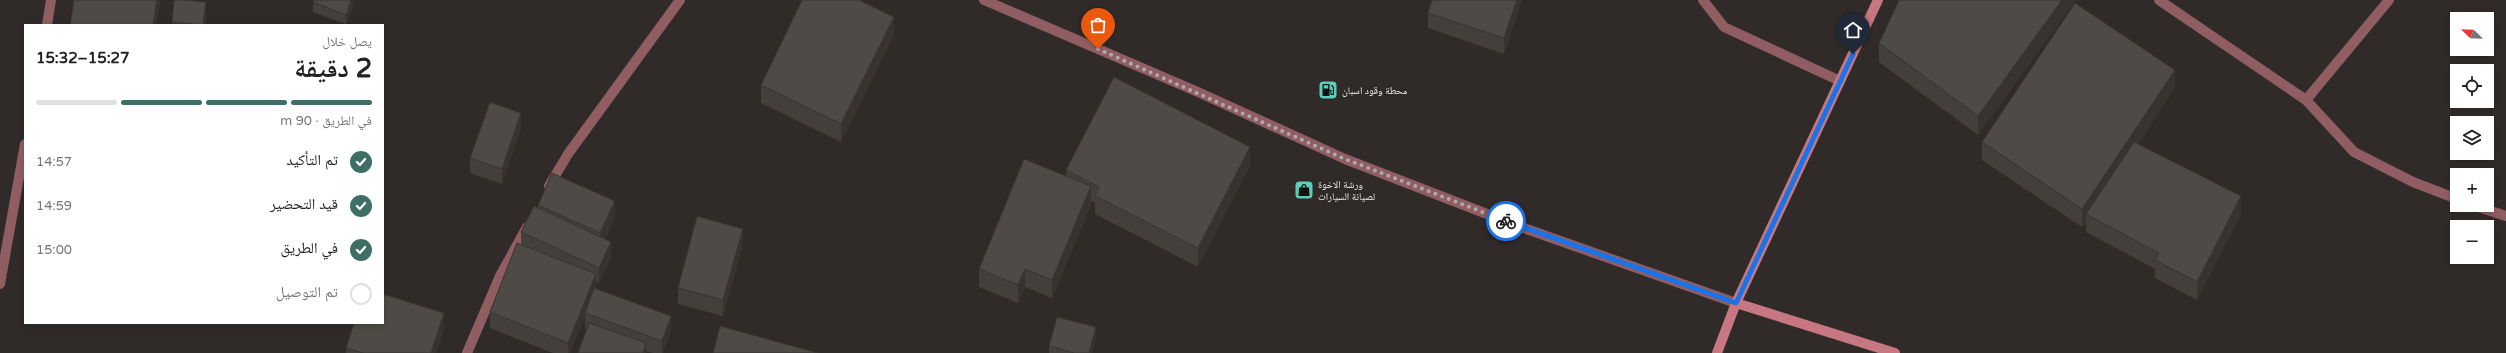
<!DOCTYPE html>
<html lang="ar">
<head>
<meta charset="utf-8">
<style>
  :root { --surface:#fff; --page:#f2f2f2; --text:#222; --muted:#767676; --line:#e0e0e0; --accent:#3d6f66 }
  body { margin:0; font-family:"Varela Round","Noto Naskh Arabic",sans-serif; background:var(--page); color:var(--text); direction:rtl; height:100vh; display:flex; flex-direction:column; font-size:15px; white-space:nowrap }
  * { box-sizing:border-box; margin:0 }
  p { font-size:13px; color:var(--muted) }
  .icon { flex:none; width:22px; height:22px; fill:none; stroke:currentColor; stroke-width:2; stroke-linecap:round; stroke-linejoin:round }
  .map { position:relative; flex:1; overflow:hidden; direction:ltr }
  .drawer { position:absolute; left:24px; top:24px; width:360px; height:300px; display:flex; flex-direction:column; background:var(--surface); border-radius:0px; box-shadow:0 2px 6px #0003; direction:rtl }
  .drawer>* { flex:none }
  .needle { width:26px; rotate:293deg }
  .buttons { position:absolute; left:2450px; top:12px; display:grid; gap:8px }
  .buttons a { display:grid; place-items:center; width:44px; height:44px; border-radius:0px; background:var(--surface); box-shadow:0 2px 6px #0003; font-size:20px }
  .pin { position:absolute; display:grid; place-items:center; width:34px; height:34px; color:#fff; margin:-41px -17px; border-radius:50% 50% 50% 0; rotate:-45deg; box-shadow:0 0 4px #0007 }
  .pin .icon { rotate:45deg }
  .courier { position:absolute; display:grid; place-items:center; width:40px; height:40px; margin:-20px; border:3px solid #1a73e8; border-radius:50%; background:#fff; color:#222; box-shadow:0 1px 5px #0007 }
  .headline em { font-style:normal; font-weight:700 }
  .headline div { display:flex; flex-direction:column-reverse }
  .headline { display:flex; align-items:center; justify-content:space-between; height:68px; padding:0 12px }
  h1 { font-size:26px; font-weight:700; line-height:30px }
  .bar { display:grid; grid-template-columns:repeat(4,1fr); gap:6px 4px; align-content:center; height:48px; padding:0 12px }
  .bar i { height:5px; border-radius:3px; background:var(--line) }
  .bar .active { background:var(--accent) }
  .bar p { grid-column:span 4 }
  ol { padding:0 12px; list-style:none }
  li { display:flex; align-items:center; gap:12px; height:44px }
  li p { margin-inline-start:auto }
  li .icon { padding:4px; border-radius:50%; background:var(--accent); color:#fff; stroke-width:4 }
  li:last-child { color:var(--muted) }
  li i { width:22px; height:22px; border:2px solid var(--line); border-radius:50% }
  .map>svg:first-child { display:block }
</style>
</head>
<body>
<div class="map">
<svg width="2506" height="353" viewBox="0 0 2506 353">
  <rect width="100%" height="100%" fill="#302b29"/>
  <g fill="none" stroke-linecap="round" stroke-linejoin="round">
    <path stroke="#8f5d62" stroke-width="10" d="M 984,0 L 1198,92 L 1345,159 L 1518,226 L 1736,303
      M 1703,0 L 1724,27 L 1840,81
      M 2159,0 L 2306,100 L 2354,152 L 2413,182 L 2457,199
      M 47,25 L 51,0
      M 2306,100 L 2389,0
      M 549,186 L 568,154 L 680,0
      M 2472,205 L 2506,216
      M 0,284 L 25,144
      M 467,353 L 500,276 L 527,227"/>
    <path stroke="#c77781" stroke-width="10" d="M 1736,303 L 1895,353
      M 1717,353 L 1736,303 L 1878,0"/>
  </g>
  <path fill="#43403b" d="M 355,0 L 346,24 L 313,12 L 313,2 Z
    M 1432,0 L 1522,0 L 1504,54 L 1428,28 L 1428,13 Z
    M 2076,0 L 1978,135 L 1879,62 L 1879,43 Z
    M 206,12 L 205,25 L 172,25 L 172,22 Z
    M 894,35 L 841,142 L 761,103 L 761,85 Z
    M 2175,88 L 2138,144 L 2241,214 L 2197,300 L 2155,278 L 2155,269 L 2086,232 L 2086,222 L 2082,227 L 1982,160 L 1982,142 Z
    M 521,128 L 502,184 L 470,173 L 470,158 Z
    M 1250,165 L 1198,267 L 1095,214 L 1095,203 L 1091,201 L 1091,205 L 1052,298 L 1025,287 L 1018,303 L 979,287 L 979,269 L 1066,176 L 1066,170 Z
    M 538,205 L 615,216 L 605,239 L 611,257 L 599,283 L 596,282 L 596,288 L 671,331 L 663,353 L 653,353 L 646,351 L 646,353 L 585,329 L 585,316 L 570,353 L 553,353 L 490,328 L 490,312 L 521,245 L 521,232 L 538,208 Z
    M 743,244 L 723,316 L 678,304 L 678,288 Z
    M 444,329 L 436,353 L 346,353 L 346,348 Z
    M 1096,337 L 1092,353 L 1049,353 L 1049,346 Z"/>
  <path fill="#373430" d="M 157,0 L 161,0 L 156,25 L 153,25 Z
    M 351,0 L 355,0 L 346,24 L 346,15 Z
    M 1517,0 L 1522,0 L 1504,54 L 1504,38 Z
    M 2062,0 L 2076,0 L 1978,135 L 1978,116 Z
    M 206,2 L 206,12 L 205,25 L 203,25 Z
    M 894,17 L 894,35 L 841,142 L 841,124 Z
    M 2175,70 L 2175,88 L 2089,216 L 2086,214 L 2086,222 L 2082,227 L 2082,209 Z
    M 521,113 L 521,128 L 502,184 L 502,169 Z
    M 1250,147 L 1250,165 L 1198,267 L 1198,248 Z
    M 1091,186 L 1091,205 L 1052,298 L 1052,280 Z
    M 2241,196 L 2241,214 L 2197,300 L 2197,282 Z
    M 615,201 L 615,216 L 600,248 L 600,233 Z
    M 743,229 L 743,244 L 723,316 L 723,300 Z
    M 611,242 L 611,257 L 599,283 L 599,268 Z
    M 1025,269 L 1025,287 L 1018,303 L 1018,285 Z
    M 596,274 L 596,290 L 585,313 L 585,316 L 570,353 L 568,353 L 568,343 Z
    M 444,313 L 444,329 L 436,353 L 431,353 Z
    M 671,316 L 671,331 L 663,353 L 662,353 L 662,341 Z
    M 1096,327 L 1096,337 L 1092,353 L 1089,353 Z
    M 646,343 L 646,353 L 643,353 Z"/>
  <path fill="#4e4a45" stroke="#373430" d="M 74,0 L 157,0 L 153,25 L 70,25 Z
    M 174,0 L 183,0 L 206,2 L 203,25 L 172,22 Z
    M 314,0 L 351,0 L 346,15 L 313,2 Z
    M 802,0 L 859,0 L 894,17 L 841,124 L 761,85 Z
    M 1432,0 L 1517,0 L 1504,38 L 1428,13 Z
    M 1899,0 L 2062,0 L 1978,116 L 1879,43 Z
    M 2075,3 L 2175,70 L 2082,209 L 1982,142 Z
    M 1114,77 L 1250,147 L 1198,248 L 1095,196 L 1099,187 L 1066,170 Z
    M 490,102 L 521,113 L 502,169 L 470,158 Z
    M 2134,142 L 2241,196 L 2197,282 L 2155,260 L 2159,253 L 2086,214 Z
    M 1024,159 L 1091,186 L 1052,280 L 1025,269 L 1018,285 L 979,269 Z
    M 552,173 L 615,201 L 600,233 L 538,205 Z
    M 534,206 L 611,242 L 599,268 L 521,232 Z
    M 697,216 L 743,229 L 723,300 L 678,288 Z
    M 517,243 L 596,274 L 568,343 L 490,312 Z
    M 594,288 L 671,316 L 662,341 L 585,313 Z
    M 383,294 L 444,313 L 431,353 L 363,353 L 346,348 L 354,323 L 383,323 Z
    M 1057,317 L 1096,327 L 1089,353 L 1074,353 L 1049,346 Z
    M 589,323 L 646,343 L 643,353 L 578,353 Z
    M 720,326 L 818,353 L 713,353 Z"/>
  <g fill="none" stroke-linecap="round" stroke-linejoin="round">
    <path stroke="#aeaaa8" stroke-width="4" stroke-dasharray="0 7.2" d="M 1098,49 L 1345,159 L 1506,221"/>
    <path stroke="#1a73e8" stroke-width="5" d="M 1506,221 L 1736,303 L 1853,54"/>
  </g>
  <defs>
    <g id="fuel-square" transform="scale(1)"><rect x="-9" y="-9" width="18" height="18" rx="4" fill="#5dceb9" stroke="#302b29"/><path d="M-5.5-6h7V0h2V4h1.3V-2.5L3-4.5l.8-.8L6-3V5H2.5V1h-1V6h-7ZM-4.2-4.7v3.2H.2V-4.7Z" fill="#111"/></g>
    <g id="shop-square" transform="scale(1)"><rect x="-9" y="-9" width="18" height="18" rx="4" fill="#5dceb9" stroke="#302b29"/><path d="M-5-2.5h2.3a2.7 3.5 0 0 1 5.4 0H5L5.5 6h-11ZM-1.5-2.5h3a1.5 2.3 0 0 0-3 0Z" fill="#111"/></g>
  </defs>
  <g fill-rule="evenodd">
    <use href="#fuel-square" x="1328" y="90"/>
    <use href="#shop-square" x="1304" y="190"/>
  </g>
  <g text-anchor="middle" stroke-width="4" stroke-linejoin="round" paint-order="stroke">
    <g font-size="10" fill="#f2eeed" stroke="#302b29" text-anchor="start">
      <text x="1342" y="94">محطة وقود اسبان</text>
      <text x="1318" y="188">ورشة الاخوة<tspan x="1318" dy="12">لصيانة السيارات</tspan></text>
    </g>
  </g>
</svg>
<div class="buttons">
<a><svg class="needle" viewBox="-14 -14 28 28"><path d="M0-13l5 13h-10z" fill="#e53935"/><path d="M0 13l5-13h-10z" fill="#767676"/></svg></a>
<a><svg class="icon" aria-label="locate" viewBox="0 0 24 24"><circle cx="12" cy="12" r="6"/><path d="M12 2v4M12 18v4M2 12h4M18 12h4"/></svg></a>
<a><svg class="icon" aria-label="layers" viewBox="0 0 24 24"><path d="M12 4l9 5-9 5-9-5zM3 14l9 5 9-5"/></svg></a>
<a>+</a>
<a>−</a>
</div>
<div class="pin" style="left:1098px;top:49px;background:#ea580c"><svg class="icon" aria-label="bag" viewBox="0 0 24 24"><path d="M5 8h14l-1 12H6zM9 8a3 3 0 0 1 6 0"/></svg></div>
<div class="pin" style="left:1853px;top:54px;background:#1f2937"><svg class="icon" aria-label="home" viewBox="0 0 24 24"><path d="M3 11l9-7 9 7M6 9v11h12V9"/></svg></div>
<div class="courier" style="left:1506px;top:221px"><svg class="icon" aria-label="bike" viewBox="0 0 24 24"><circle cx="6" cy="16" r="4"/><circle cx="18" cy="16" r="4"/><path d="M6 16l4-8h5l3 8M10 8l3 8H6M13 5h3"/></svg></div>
<section class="drawer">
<div class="headline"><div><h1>2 دقيقة</h1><p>يصل خلال</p></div><em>15:27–15:32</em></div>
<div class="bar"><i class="active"></i><i class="active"></i><i class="active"></i><i></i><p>في الطريق · 90 m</p></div>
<ol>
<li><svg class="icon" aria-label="check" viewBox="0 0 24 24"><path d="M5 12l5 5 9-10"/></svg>تم التأكيد<p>14:57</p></li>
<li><svg class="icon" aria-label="check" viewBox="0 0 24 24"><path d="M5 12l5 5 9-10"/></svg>قيد التحضير<p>14:59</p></li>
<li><svg class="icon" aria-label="check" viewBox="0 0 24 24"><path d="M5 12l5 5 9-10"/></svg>في الطريق<p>15:00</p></li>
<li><i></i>تم التوصيل</li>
</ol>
</section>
</div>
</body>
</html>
